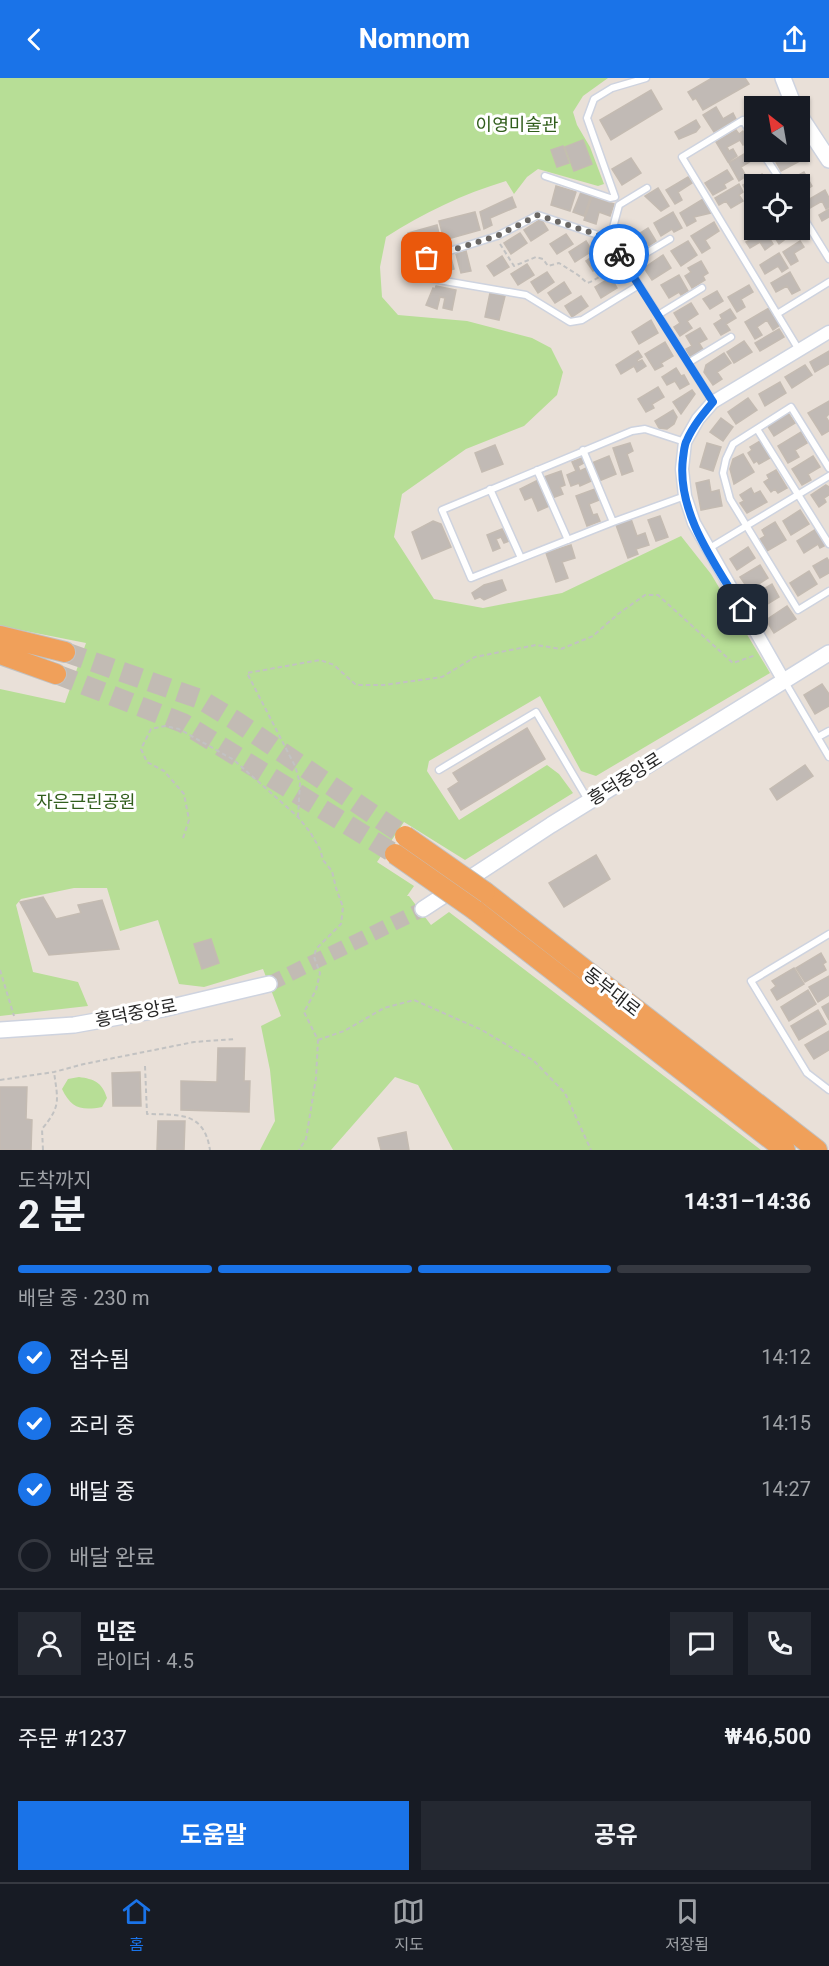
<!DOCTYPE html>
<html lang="ko">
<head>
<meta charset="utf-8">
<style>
  :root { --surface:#171b24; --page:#242831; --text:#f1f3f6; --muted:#9ea1a6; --line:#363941; --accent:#1a73e8 }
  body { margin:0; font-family:Roboto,"Noto Sans KR",sans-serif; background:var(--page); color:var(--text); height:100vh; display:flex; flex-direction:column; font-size:22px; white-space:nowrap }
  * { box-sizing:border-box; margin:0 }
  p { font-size:20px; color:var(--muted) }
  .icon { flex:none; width:33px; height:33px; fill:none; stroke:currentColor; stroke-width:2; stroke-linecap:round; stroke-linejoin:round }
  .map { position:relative; height:1072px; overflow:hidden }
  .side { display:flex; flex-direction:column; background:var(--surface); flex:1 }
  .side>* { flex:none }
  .needle { width:39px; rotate:329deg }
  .buttons { position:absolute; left:744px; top:18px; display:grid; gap:12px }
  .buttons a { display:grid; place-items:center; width:66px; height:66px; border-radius:0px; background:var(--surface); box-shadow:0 2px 4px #0004; font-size:30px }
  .pin { position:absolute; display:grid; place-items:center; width:51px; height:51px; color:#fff; margin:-26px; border-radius:12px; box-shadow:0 3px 9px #0006 }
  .courier { position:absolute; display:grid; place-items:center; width:60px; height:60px; margin:-30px; border:4px solid #1a73e8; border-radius:50%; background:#fff; color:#222; box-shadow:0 2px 8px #0007 }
  .headline em { font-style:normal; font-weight:700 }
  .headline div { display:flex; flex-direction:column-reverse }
  .headline { display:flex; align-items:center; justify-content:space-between; height:102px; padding:0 18px }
  h1 { font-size:39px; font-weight:700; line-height:45px }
  .bar { display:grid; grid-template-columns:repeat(4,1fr); gap:9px 6px; align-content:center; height:72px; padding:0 18px }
  .bar i { height:8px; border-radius:4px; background:var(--line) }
  .bar .current { background:var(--accent) }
  .bar p { grid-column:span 4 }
  .line { display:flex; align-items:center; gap:15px; padding:0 18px; border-top:2px solid var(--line) }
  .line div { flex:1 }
  .round { display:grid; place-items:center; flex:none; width:63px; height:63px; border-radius:0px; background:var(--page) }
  ol { padding:0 18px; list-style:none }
  li { display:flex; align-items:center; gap:18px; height:66px }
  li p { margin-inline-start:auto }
  li .icon { padding:6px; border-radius:50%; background:var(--accent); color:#fff; stroke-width:4 }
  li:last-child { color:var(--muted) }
  li i { width:33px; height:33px; border:3px solid var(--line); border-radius:50% }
  .action { display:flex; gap:12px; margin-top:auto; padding:12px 18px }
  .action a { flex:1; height:69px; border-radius:0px; background:var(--accent); color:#fff; font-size:24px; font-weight:700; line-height:69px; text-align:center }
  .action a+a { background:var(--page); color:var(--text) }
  header { display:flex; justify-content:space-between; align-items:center; height:78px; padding:0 18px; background:var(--accent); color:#fff; font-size:27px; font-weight:700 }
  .dock { display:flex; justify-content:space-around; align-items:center; height:84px; border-top:2px solid var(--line); background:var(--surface); font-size:16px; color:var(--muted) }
  .dock a { display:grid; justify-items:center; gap:3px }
  .dock .current { color:var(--accent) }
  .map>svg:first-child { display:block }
</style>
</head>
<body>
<header><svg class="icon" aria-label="back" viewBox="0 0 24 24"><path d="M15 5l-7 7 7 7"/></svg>Nomnom<svg class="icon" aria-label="share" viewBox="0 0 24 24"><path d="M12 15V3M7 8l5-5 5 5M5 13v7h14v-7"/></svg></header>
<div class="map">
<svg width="829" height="1072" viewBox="0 0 829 1072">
  <rect width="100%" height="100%" fill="#e9e0d8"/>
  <path fill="#b7de96" d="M 0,0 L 608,0 L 583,18 L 573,34 L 577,47 L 590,69 L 604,106 L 598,108 L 538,91 L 527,99 L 514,116 L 506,103 C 463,116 423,135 386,159 L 380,189 L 382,219 L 398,237 L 467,243 L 532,260 L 551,270 L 563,294 L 557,317 L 524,348 L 466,371 L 402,416 L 394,459 L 434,521 L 483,530 L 562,515 L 681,458 L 711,496 L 770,595 L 596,698 L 581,693 L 540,618 L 429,683 L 427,693 L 459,742 L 547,687 L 559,696 L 573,715 L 465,782 L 404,744 L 377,784 L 414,808 L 407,818 L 409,818 L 431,847 L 449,834 L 761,1072 L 453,1072 L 418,1007 L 395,999 L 331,1072 L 260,1072 L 275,1043 L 270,992 L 261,948 L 281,938 L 263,891 L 204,909 L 179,906 L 158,842 L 120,853 L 107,810 L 74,810 L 21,821 L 16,827 L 33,894 L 78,904 L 88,928 L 0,938 L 0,611 L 65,625 L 86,565 L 0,548 Z
    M 79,999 C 94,1001 102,1004 107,1020 L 102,1029 C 81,1033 71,1030 62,1011 L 68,1001 Z"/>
  <path fill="#c1bab5" stroke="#c4bbb2" stroke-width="1.5" d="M 712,0 L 745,0 L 749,6 L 703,32 L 696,20 L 693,22 L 688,14 Z
    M 651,12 L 662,31 L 611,62 L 600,42 Z
    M 716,29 L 723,41 L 733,35 L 736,41 L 714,54 L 703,37 Z
    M 696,42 L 700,49 L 696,54 L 679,61 L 675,54 Z
    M 736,52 L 739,56 L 743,53 L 750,63 L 743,67 L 740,62 L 727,69 L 729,73 L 733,71 L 737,78 L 728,84 L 716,64 Z
    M 583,62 L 592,86 L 574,93 L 565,69 Z
    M 563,68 L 569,85 L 557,89 L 551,72 Z
    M 749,73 L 754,81 L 741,89 L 746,98 L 739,103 L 729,85 Z
    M 790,74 L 795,74 L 800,83 L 781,93 L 775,82 Z
    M 631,80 L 641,95 L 622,107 L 612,91 Z
    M 727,92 L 733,101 L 724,106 L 726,110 L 713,117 L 705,105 Z
    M 804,94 L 812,108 L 800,116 L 800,106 L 788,106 L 786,104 Z
    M 762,96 L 768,106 L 754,106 L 753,126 L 743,107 Z
    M 688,99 L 692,105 L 678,114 L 682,122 L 675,126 L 666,112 Z
    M 739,106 L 743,114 L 739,117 L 743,123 L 731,130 L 726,123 L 719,127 L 715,120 Z
    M 556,108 L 576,114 L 570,133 L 551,127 Z
    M 658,110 L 669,128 L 661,133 L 645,118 Z
    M 825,112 L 829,120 L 829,129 L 826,131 L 822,123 L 810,130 L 806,123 Z
    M 581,114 L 591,118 L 584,138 L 573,134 Z
    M 512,119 L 516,129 L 490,140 L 492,147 L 484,151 L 480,134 Z
    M 592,119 L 614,126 L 610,138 L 599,134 L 596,146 L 584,142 Z
    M 703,121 L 711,135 L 694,139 L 696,143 L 687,148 L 680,135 Z
    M 829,131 L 829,139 L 822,143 L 819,137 Z
    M 475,134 L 480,152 L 444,162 L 439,143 Z
    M 673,134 L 682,150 L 674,154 L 672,151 L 661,158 L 654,145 Z
    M 541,141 L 548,152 L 531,163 L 524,152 Z
    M 714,144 L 719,153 L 705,162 L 710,170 L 702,175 L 691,158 Z
    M 437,147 L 440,160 L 411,168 L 408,155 Z
    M 648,150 L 656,163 L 649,168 L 647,164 L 637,170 L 631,161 Z
    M 770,152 L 783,152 L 779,154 L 784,162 L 779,166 Z
    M 765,153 L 773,166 L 765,172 L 760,164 L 750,170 L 746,164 Z
    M 520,155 L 527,165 L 511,176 L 504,165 Z
    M 566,156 L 573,166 L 557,176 L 550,166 Z
    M 586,163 L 592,173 L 575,184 L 569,174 Z
    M 688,163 L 697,177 L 681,188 L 671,173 Z
    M 800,163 L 804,169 L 794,175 L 798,183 L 791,187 L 783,174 Z
    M 602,172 L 609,183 L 593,193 L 586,183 Z
    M 466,173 L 471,193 L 461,195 L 456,176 Z
    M 779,175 L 788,190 L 782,194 L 778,188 L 765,196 L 760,187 Z
    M 663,177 L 671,190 L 652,202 L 644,190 Z
    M 502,178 L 509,189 L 494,198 L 487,188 Z
    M 451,180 L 454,191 L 436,196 L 433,185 Z
    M 701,183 L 708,195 L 703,198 L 705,202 L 692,210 L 685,198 L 691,194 L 688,190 Z
    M 527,186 L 534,197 L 518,207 L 511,196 Z
    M 547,194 L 554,204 L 538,215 L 531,204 Z
    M 790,194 L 800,212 L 792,216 L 787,208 L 776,214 L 771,205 Z
    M 679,197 L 688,213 L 681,217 L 679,214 L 669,220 L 661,207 Z
    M 611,199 L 617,210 L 601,220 L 595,209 Z
    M 564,204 L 571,215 L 555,225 L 548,215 Z
    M 749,207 L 753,214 L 741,221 L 745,229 L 737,234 L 728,219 Z
    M 436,208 L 456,212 L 452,232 L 443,230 L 445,220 L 440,219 L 437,231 L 426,227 L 433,210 L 435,211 Z
    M 717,213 L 723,223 L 710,231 L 703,221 Z
    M 490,215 L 505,218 L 499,242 L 485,239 Z
    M 581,218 L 588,228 L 572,239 L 565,228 Z
    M 691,225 L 698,236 L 687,243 L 692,250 L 680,258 L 674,249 L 680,245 L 674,235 Z
    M 769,230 L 780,247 L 773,252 L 767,242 L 757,249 L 762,257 L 755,261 L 745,244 Z
    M 730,231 L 736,240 L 726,246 L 730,252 L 721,257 L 714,246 L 722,241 L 720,237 Z
    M 651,242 L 658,255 L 639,266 L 632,254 Z
    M 700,250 L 707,261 L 699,265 L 704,273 L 691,280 L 686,271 L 692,268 L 686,258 Z
    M 779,251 L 784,259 L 760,273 L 755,265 Z
    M 744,263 L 752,274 L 734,285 L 727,274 Z
    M 665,264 L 673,278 L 661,285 L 663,288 L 655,292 L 645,276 Z
    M 638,273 L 642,279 L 637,282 L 638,284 L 642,282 L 646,288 L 637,294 L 634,288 L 621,296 L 616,287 Z
    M 829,273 L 829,286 L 815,294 L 810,284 Z
    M 724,275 L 731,285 L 717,294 L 722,301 L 713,307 L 704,294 L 706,287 Z
    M 805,287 L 812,297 L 792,310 L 785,299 Z
    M 676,290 L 681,298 L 684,297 L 689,306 L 680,311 L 675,303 L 667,307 L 662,299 Z
    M 780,304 L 786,315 L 765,328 L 759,316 Z
    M 658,309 L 664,319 L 652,326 L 654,330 L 646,334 L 638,321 Z
    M 692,312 L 695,316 L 681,336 L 673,324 Z
    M 748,320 L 757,332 L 736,346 L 728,334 Z
    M 829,323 L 829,336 L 826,339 L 829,344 L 829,353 L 822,357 L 808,335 Z
    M 673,332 L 677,339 L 674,346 L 667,351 L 659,350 L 655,343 Z
    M 788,335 L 795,345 L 774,358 L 767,347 Z
    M 721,340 L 733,349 L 723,363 L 710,354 Z
    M 801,354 L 807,365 L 795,372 L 799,379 L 788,385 L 778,368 Z
    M 760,363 L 770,380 L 759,386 L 757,383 L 754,385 L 748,375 L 752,372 L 750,369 Z
    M 630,365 L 633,373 L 627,376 L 633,393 L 622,397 L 613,370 Z
    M 707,365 L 721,369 L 713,393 L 700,389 Z
    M 495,367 L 503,386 L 482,394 L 475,375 Z
    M 743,376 L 754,394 L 734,406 L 730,391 L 733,381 Z
    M 609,378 L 616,396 L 599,403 L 592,385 Z
    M 813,378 L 820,389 L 808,396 L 811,402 L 802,407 L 792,391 Z
    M 582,380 L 584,385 L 578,388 L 580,393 L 586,390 L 591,403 L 580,408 L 579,405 L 571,408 L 567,397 L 576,393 L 572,384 Z
    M 776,392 L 787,410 L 778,415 L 775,411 L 771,414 L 764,404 L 769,401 L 767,397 Z
    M 561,393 L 565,407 L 560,409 L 563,416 L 552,420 L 544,399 Z
    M 538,402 L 549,428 L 538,433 L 532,419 L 525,422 L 520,411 Z
    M 709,402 L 711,414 L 719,412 L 722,428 L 701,432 L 696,405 Z
    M 826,407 L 829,409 L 829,417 L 824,420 L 826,424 L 819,429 L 811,417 Z
    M 751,410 L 754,416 L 760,413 L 767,424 L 747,435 L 740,425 L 744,423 L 740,417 Z
    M 595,411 L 599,422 L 589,426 L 593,437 L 597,436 L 600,443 L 587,448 L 576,418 Z
    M 800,432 L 809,446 L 791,457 L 783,443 Z
    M 660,438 L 668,459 L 656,463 L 648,442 Z
    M 631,441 L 637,458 L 645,455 L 649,467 L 636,471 L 638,476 L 628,480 L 616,447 Z
    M 433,443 L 441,446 L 451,469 L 422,481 L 412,454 Z
    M 775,444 L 786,462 L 767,473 L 760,461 L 765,458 L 762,452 Z
    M 502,451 L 509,463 L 504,465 L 501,459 L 496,461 L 500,470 L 493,473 L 487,457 Z
    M 816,451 L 826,467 L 820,470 L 818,466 L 804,475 L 797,463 Z
    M 571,467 L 575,480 L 562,484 L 568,500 L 556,504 L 546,475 Z
    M 748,469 L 755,480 L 737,492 L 730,481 Z
    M 827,480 L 829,483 L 829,495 L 820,500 L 813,488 Z
    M 760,487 L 768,500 L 749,512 L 740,499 Z
    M 809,493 L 817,506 L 798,518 L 790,505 Z
    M 502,502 L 506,512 L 484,522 L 480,519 L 475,521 L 472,515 L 484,507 Z
    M 772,506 L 779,519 L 761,530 L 753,517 Z
    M 787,528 L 796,541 L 774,555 L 766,542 Z
    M 822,606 L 829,616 L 829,628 L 815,636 L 804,617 Z
    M 527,650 L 545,681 L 461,732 L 448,711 L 459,704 L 453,695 Z
    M 805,687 L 813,698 L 777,722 L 770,711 Z
    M 596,777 L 610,801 L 564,829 L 549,805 Z
    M 43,819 L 56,841 L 81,835 L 78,827 L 102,822 L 119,871 L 49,877 L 20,824 Z
    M 211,861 L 219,885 L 202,891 L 194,866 Z
    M 821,875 L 826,884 L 823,886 L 826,892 L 805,904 L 796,890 Z
    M 794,890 L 804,906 L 777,922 L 771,912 L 776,908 L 772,903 Z
    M 829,898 L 829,917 L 818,924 L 809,909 Z
    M 808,912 L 816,926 L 789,943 L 781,929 Z
    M 829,925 L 829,942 L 822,929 Z
    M 818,932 L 826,946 L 799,962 L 791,948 Z
    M 829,953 L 829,972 L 814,981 L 805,967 Z
    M 218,970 L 245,970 L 244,1003 L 250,1003 L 249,1034 L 181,1032 L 181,1003 L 217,1004 Z
    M 140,994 L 141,1028 L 113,1028 L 112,995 Z
    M 0,1009 L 27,1009 L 26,1041 L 32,1042 L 31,1072 L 0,1072 Z
    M 158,1043 L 185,1043 L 184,1072 L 157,1072 Z
    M 406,1054 L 409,1072 L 381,1072 L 378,1060 Z"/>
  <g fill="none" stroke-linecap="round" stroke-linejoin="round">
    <path stroke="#c2bbb4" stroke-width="15" stroke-dasharray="15 8" stroke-linecap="butt" d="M 269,906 L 423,831"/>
    <path stroke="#c2bbb4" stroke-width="20" stroke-dasharray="20 10" stroke-linecap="butt" d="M 65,574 L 200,621 L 236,643 L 405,758
      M 56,596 L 183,645 L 395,776"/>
    <g stroke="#ced3df" stroke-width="9">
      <path id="service" d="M 754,61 L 743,42 L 682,79 L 799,272
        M 762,74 L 783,106
        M 545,98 L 610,120 L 615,119 L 587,40 L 594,21 L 612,10 L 646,0
        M 800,134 L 829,181
        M 610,161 L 619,127 L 647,110
        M 626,187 L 670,161
        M 639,207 L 582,242 L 570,244 L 526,217 L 427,200 L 423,189 L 427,180 L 497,158 L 538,137 L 610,161 L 713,324
        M 777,236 L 829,204
        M 658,237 L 702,210
        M 688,285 L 731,259
        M 757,351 L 829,466
        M 583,372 L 613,444
        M 829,390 L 791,329 L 733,366 L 726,381 L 723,395 L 730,421 L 798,532 L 829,513
        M 537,392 L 568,462
        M 490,411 L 521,480
        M 685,418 L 613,444 L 471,500 L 442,432 L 632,353 L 645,351 L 685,364
        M 708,471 L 829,398
        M 785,604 L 829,679
        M 818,659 L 829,653
        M 439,692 L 536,634 L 588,722
        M 829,856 L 751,903 L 807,995 L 829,1012"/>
    </g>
    <g stroke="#ced3df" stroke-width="15">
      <path id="minor" d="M 784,603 L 694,445 L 685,418 L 682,391 L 685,364 L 698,341 L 713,324 L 829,254"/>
    </g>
    <g stroke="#ced3df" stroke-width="18">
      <path id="tertiary" d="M 783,0 L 794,28
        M 800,38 L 829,82
        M 423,831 L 551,747 L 829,575
        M 0,952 L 74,947 L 163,931 L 269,906"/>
    </g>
    <g stroke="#c2c2c2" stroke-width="22">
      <path id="trunk" d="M 0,558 L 65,574
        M 0,576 L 56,596
        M 485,814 L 817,1072
        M 475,832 L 785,1072"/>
    </g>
    <path stroke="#c2c2c2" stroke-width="2" stroke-dasharray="4.5 3" stroke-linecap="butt" d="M 500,166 L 514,188 L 536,179 L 543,181 L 548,188 L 559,185 L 578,197 L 587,205 C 598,202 607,191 618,191
      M 298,739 L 300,705 L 295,688 L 247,595 L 320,582 L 334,587 L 356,607 L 384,607 L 442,599 L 475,579 L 536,567 L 561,571 L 593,558 L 618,536 L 645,517 L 658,517 L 733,585 L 756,577
      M 183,760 L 189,742 L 184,716 L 164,693 L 147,684 L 141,671 L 151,651 L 165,648 L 179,651 L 234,682 L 298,739 L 310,754 L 320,771 L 323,782 L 332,793 L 336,810 L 343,829 L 341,846 L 316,871 L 314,879 L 320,895 L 316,912 L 304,934 L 318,962 L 316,1000 L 306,1061 L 299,1072
      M 0,892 L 14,938
      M 318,962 L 344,953 L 384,930 L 414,922 L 482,952 L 534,983 L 565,1015 L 591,1072
      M 145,988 L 147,1036 C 179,1037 204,1033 210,1072
      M 0,1002 L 54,994 L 84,986 L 194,964 L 235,961
      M 43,1072 L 42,1051 C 61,1028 58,1023 54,994"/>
    <use href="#service" stroke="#fff" stroke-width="6"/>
    <use href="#minor" stroke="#fff" stroke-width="12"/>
    <use href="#tertiary" stroke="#fff" stroke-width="15"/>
    <use href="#trunk" stroke="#f0a05a" stroke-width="20"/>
    <g stroke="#c2c2c2" stroke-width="22" stroke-linecap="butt">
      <path id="trunk-bridge" d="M 405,758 L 485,814
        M 395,776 L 475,832"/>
    </g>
    <use href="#trunk-bridge" stroke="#f0a05a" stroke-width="20"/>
  </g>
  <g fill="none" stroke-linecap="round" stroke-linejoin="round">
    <path stroke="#6a6764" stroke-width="6" stroke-dasharray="0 10.8" d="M 427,180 L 497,158 L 538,137 L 610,161 L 619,176"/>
    <path stroke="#1a73e8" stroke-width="8" d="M 619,176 L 713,324 C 703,336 693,348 687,362 C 684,367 684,374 683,380 C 676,435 716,487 743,532"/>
  </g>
  <g text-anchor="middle" stroke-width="6" stroke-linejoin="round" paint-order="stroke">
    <g font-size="18" fill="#315e1c" stroke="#fff">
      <text x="517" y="53">이영미술관</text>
      <text x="86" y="730">자은근린공원</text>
    </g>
    <g font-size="18" fill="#262626" stroke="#fff">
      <text transform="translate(625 701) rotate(-32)" y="6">흥덕중앙로</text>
      <text transform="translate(612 914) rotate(38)" y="6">동부대로</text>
      <text transform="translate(136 935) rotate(-11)" y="6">흥덕중앙로</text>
    </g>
  </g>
</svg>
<div class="buttons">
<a><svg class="needle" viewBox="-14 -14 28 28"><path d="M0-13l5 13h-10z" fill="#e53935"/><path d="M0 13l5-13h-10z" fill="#9ea1a6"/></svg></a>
<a><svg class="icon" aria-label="locate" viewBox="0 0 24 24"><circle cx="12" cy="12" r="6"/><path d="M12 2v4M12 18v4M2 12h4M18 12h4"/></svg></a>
</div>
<div class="pin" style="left:427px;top:180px;background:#ea580c"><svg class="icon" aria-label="bag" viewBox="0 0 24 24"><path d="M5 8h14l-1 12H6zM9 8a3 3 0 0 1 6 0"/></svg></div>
<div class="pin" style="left:743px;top:532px;background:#1f2937"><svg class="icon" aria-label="home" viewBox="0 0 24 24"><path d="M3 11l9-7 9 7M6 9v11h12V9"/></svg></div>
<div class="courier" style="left:619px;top:176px"><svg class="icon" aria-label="bike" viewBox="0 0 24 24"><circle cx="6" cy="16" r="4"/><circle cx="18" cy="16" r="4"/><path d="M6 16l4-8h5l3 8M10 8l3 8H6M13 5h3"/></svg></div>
</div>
<section class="side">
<div class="headline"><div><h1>2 분</h1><p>도착까지</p></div><em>14:31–14:36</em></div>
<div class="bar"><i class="current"></i><i class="current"></i><i class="current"></i><i></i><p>배달 중 · 230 m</p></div>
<ol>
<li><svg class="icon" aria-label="check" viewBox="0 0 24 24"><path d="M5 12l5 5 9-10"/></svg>접수됨<p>14:12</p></li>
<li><svg class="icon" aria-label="check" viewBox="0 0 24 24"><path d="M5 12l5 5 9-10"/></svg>조리 중<p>14:15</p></li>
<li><svg class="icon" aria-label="check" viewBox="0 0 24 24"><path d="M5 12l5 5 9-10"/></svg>배달 중<p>14:27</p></li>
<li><i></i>배달 완료</li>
</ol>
<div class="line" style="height:108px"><a class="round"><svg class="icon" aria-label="person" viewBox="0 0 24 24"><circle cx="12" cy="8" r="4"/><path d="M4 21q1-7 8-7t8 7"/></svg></a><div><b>민준</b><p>라이더 · 4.5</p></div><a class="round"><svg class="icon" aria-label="chat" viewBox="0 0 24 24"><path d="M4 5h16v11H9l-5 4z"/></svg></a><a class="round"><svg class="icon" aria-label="phone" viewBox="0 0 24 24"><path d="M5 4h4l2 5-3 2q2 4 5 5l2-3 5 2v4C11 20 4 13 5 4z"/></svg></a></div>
<div class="line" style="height:78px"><div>주문 #1237</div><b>₩46,500</b></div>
<div class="action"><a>도움말</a><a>공유</a></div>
</section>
<nav class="dock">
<a class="current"><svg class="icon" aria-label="home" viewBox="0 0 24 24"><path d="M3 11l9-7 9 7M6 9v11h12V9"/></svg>홈</a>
<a><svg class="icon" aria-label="map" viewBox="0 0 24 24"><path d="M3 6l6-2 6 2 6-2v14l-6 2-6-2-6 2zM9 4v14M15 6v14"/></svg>지도</a>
<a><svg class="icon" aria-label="saved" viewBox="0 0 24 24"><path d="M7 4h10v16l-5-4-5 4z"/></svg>저장됨</a>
</nav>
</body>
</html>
